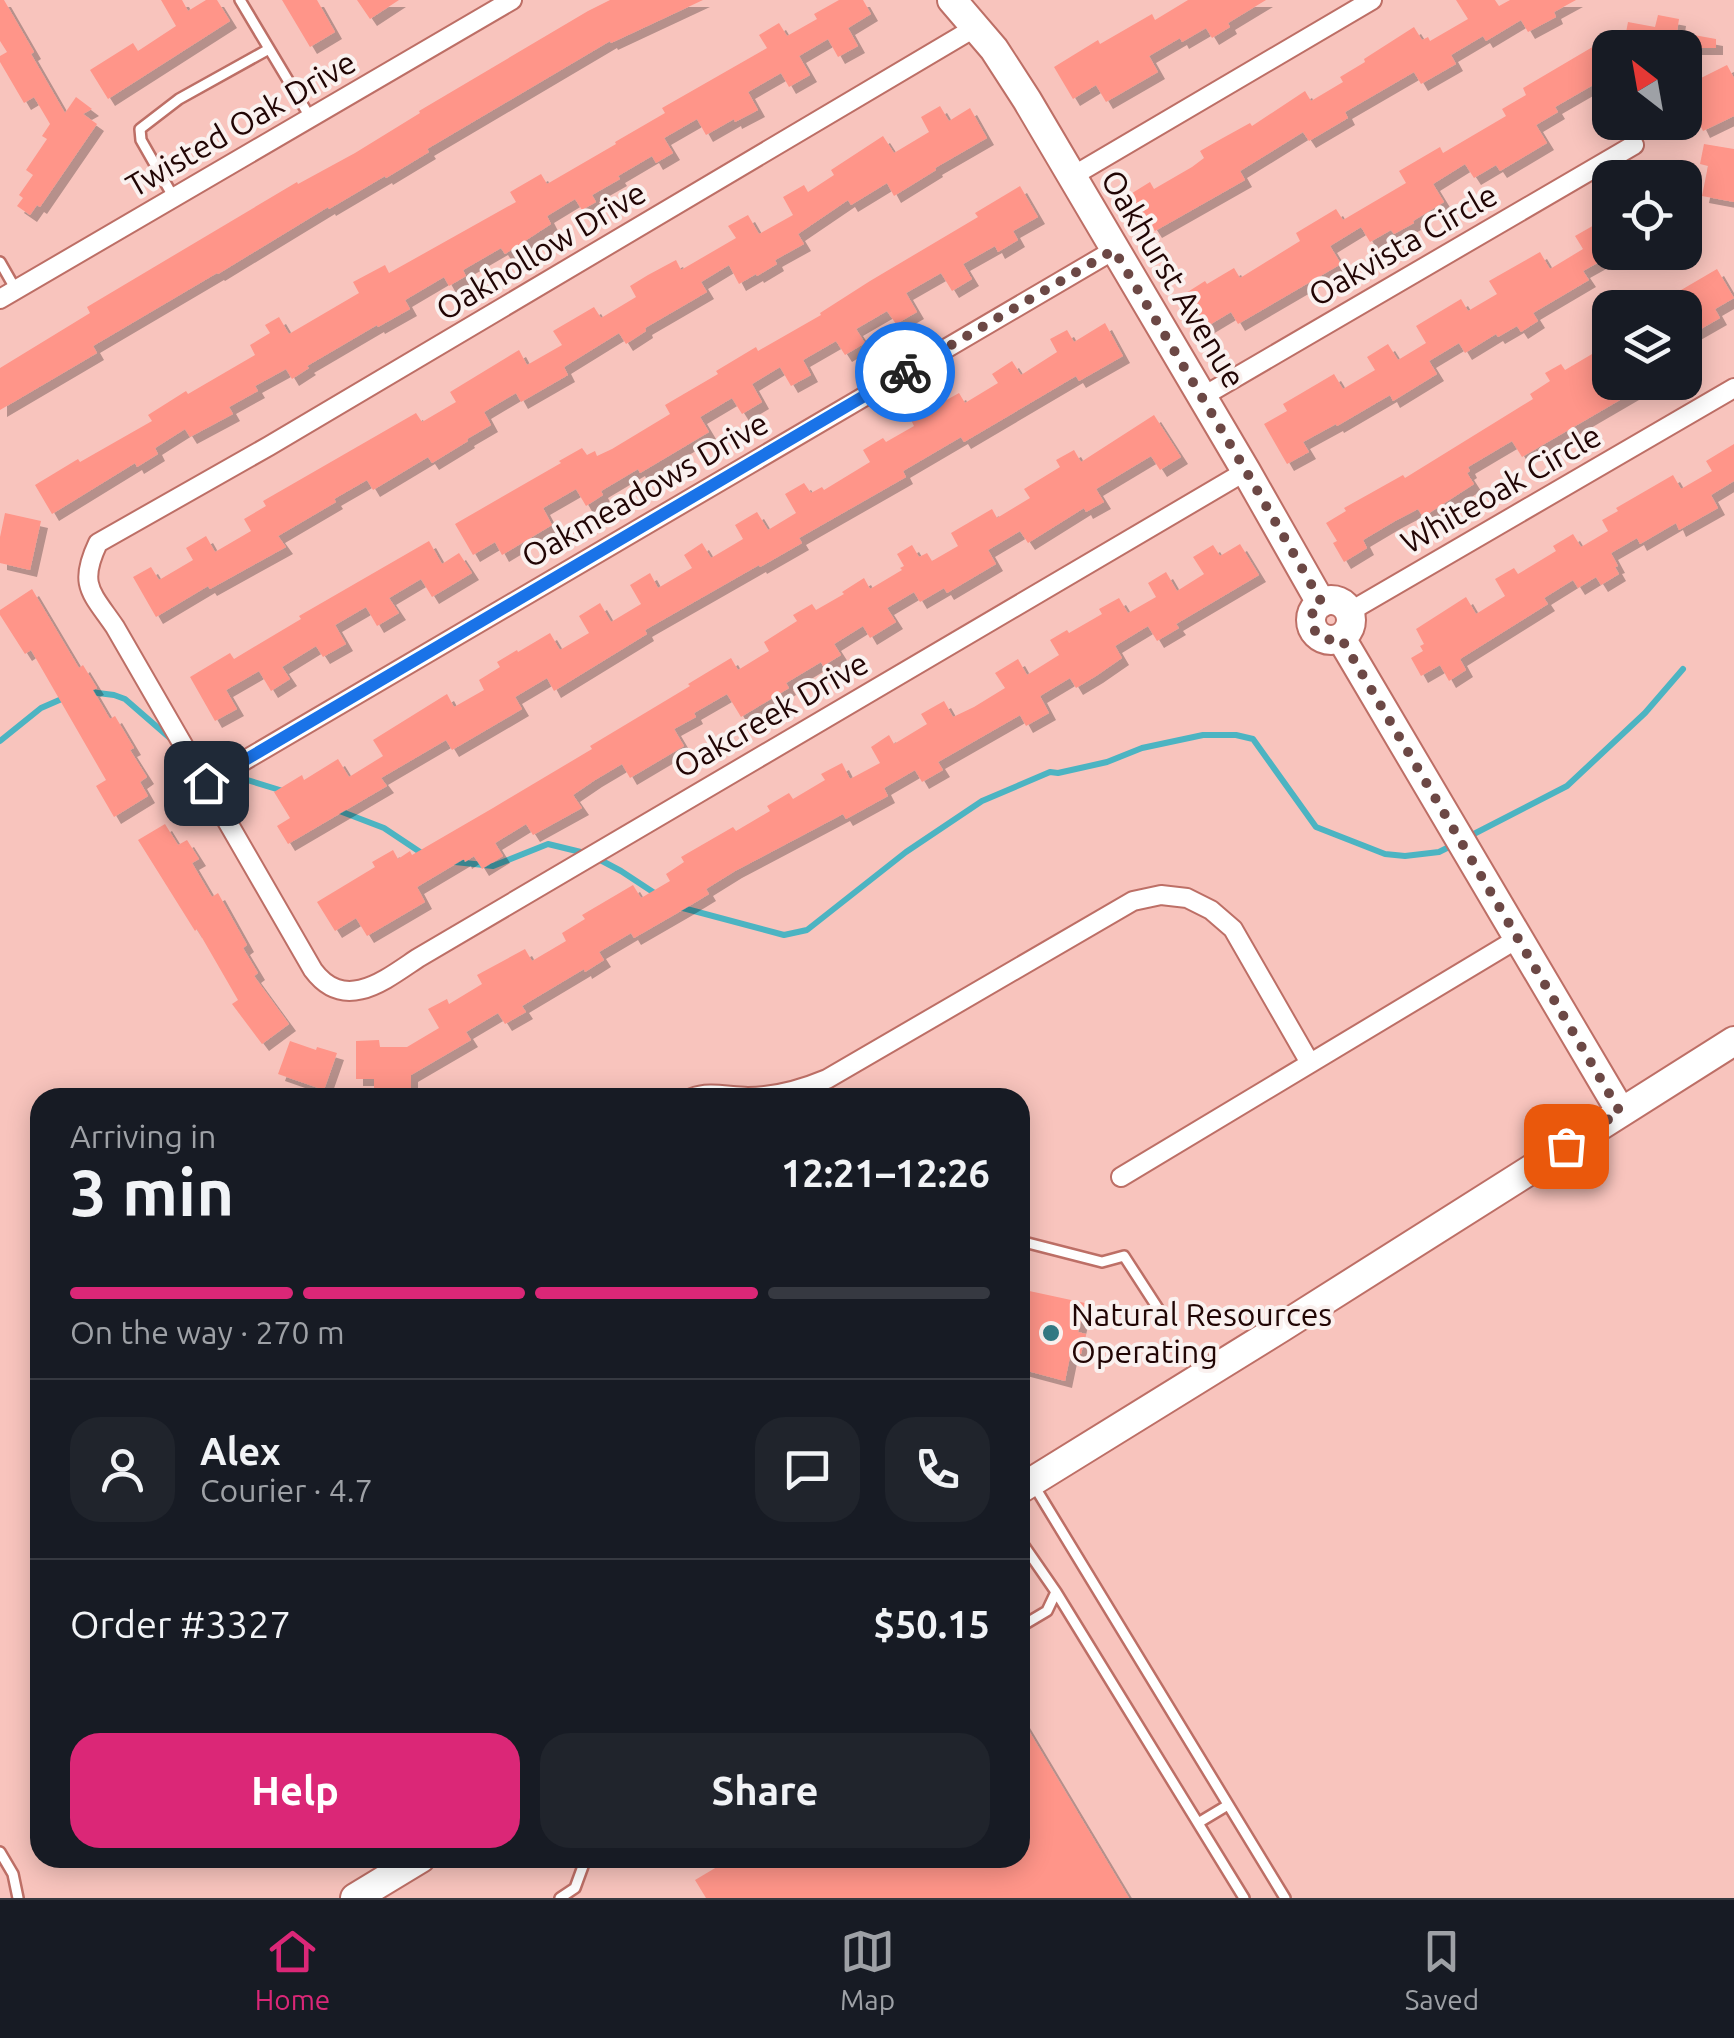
<!DOCTYPE html>
<html lang="en">
<head>
<meta charset="utf-8">
<style>
  :root { --surface:#171b24; --page:#20242c; --text:#f1f3f6; --muted:#9ea1a6; --line:#363941; --accent:#db2777 }
  body { margin:0; font-family:Ubuntu,sans-serif; background:var(--page); color:var(--text); height:100vh; display:flex; flex-direction:column; font-size:38px; white-space:nowrap }
  * { box-sizing:border-box; margin:0 }
  p { font-size:32px; color:var(--muted) }
  .icon { flex:none; width:55px; height:55px; fill:none; stroke:currentColor; stroke-width:2; stroke-linecap:round; stroke-linejoin:round }
  .map { position:relative; flex:1; overflow:hidden }
  .drawer { position:absolute; left:30px; top:1088px; width:1000px; height:780px; display:flex; flex-direction:column; background:var(--surface); border-radius:30px; box-shadow:0 5px 25px #0003 }
  .drawer>* { flex:none }
  .needle { width:65px; rotate:329deg }
  .controls { position:absolute; left:1592px; top:30px; display:grid; gap:20px }
  .controls a { display:grid; place-items:center; width:110px; height:110px; border-radius:20px; background:var(--surface); box-shadow:0 5px 25px #0003; font-size:50px }
  .pin { position:absolute; display:grid; place-items:center; width:85px; height:85px; color:#fff; margin:-42px; border-radius:20px; box-shadow:0 5px 15px #0006 }
  .courier { position:absolute; display:grid; place-items:center; width:100px; height:100px; margin:-50px; border:8px solid #1a73e8; border-radius:50%; background:#fff; color:#222; box-shadow:0 2px 12px #0007 }
  .head em { font-style:normal; font-weight:700 }
  .head div { display:flex; flex-direction:column-reverse }
  .head { display:flex; align-items:center; justify-content:space-between; height:170px; padding:0 40px }
  h1 { font-size:65px; font-weight:700; line-height:75px }
  .bar { display:grid; grid-template-columns:repeat(4,1fr); gap:15px 10px; align-content:center; height:120px; padding:0 40px }
  .bar i { height:12px; border-radius:8px; background:var(--line) }
  .bar .selected { background:var(--accent) }
  .bar p { grid-column:span 4 }
  .line { display:flex; align-items:center; gap:25px; padding:0 40px; border-top:2px solid var(--line) }
  .line div { flex:1 }
  .round { display:grid; place-items:center; flex:none; width:105px; height:105px; border-radius:30px; background:var(--page) }
  .action { display:flex; gap:20px; margin-top:auto; padding:20px 40px }
  .action a { flex:1; height:115px; border-radius:30px; background:var(--accent); color:#fff; font-size:40px; font-weight:700; line-height:115px; text-align:center }
  .action a+a { background:var(--page); color:var(--text) }
  .dock { display:flex; justify-content:space-around; align-items:center; height:140px; border-top:2px solid var(--line); background:var(--surface); font-size:28px; color:var(--muted) }
  .dock a { display:grid; justify-items:center; gap:5px }
  .dock .selected { color:var(--accent) }
  .map>svg:first-child { display:block }
</style>
</head>
<body>
<div class="map">
<svg width="1734" height="1898" viewBox="0 0 1734 1898">
  <defs>
    <filter id="shadow"><feDropShadow dx="7" dy="7" stdDeviation="0" flood-color="#0004"/></filter>
  </defs>
  <rect width="100%" height="100%" fill="#f8c4bd"/>
  <g fill="none" stroke-linecap="round" stroke-linejoin="round">
    <path stroke="#4cb4c2" stroke-width="6" d="M 90,692 L 114,695 L 125,699 L 171,739
      M 0,741 L 41,708 L 64,698
      M 194,753 L 210,765 L 234,776 L 283,791
      M 337,810 L 384,828 L 423,854
      M 1466,838 L 1567,786 L 1645,713 L 1683,669
      M 455,862 L 493,866 L 548,844 L 589,854 L 621,871 L 659,896
      M 679,907 L 784,935 L 807,930 L 906,852 L 982,801 L 1050,772 L 1058,773 L 1107,762 L 1142,748 L 1203,735 L 1236,735 L 1253,739 L 1316,827 L 1385,854 L 1405,856 L 1439,852 L 1455,844"/>
  </g>
  <path fill="#ff9589" filter="url(#shadow)" d="M 0,0 L 4,0 L 34,52 L 31,54 L 65,113 L 76,97 L 92,109 L 83,114 L 97,124 L 40,207 L 37,205 L 30,215 L 17,206 L 23,198 L 19,195 L 33,175 L 26,170 L 47,139 L 42,136 L 50,124 L 34,97 L 24,103 L 0,62 L 0,56 L 7,52 L 0,41 Z
    M 161,0 L 182,0 L 188,11 L 206,0 L 217,0 L 230,21 L 108,99 L 90,70 L 133,43 L 138,51 L 176,26 Z
    M 282,0 L 317,0 L 335,32 L 310,47 Z
    M 357,0 L 399,0 L 370,19 Z
    M 610,0 L 703,0 L 611,43 L 610,41 L 427,149 L 429,152 L 386,178 L 385,176 L 329,209 L 328,207 L 218,274 L 217,273 L 93,346 L 97,353 L 0,410 L 0,368 L 90,313 L 87,307 L 297,182 L 298,184 L 355,153 L 420,113 L 419,111 L 588,11 Z
    M 839,0 L 863,0 L 871,14 L 848,28 L 858,46 L 838,57 L 828,39 L 799,56 L 810,75 L 789,87 L 781,73 L 748,92 L 758,110 L 735,122 L 734,119 L 706,135 L 697,119 L 664,138 L 673,153 L 656,163 L 652,156 L 618,176 L 620,179 L 592,195 L 596,202 L 582,210 L 575,199 L 547,216 L 551,224 L 505,254 L 501,248 L 463,270 L 466,276 L 449,286 L 444,277 L 405,300 L 410,309 L 378,327 L 377,325 L 307,366 L 309,368 L 292,379 L 286,369 L 255,386 L 258,391 L 229,407 L 233,414 L 190,437 L 185,429 L 155,448 L 158,454 L 137,467 L 135,463 L 52,514 L 35,485 L 78,459 L 80,462 L 152,421 L 148,415 L 186,391 L 188,394 L 255,355 L 250,345 L 270,333 L 265,325 L 279,317 L 289,334 L 359,293 L 353,282 L 385,265 L 389,273 L 516,202 L 510,192 L 541,174 L 547,184 L 616,144 L 615,142 L 665,113 L 662,108 L 767,48 L 759,35 L 779,23 L 787,36 L 817,19 L 814,14 Z
    M 1188,0 L 1266,0 L 1228,23 L 1230,27 L 1212,38 L 1206,28 L 1182,42 L 1180,38 L 1149,56 L 1158,72 L 1106,102 L 1096,85 L 1073,99 L 1054,67 L 1098,40 L 1100,44 L 1152,14 L 1155,20 Z
    M 1456,0 L 1495,0 L 1499,6 L 1510,0 L 1576,0 L 1554,12 L 1556,17 L 1528,32 L 1521,20 L 1486,41 L 1483,36 L 1451,55 L 1456,64 L 1421,84 L 1414,72 L 1345,112 L 1348,118 L 1309,141 L 1303,132 L 1240,171 L 1245,180 L 1155,231 L 1141,209 L 1138,211 L 1129,195 L 1150,182 L 1154,189 L 1192,167 L 1204,158 L 1200,151 L 1221,139 L 1250,123 L 1252,126 L 1305,91 L 1311,101 L 1343,82 L 1340,77 L 1365,62 L 1364,59 L 1414,27 L 1422,40 L 1428,37 L 1430,41 L 1468,19 Z
    M 1658,15 L 1679,19 L 1677,32 L 1716,39 L 1716,48 L 1623,48 L 1628,22 L 1655,27 Z
    M 1601,42 L 1610,57 L 1610,67 L 1597,75 L 1600,81 L 1555,107 L 1558,112 L 1536,125 L 1547,143 L 1500,171 L 1496,165 L 1474,178 L 1465,164 L 1433,184 L 1444,202 L 1413,221 L 1414,223 L 1394,234 L 1391,230 L 1370,242 L 1361,227 L 1330,246 L 1341,264 L 1238,324 L 1231,312 L 1206,327 L 1186,293 L 1205,281 L 1207,284 L 1234,268 L 1240,278 L 1300,241 L 1296,233 L 1336,209 L 1343,220 L 1406,183 L 1399,171 L 1440,147 L 1443,153 L 1506,116 L 1502,109 L 1526,95 L 1523,88 Z
    M 1727,65 L 1734,78 L 1734,116 L 1703,131 L 1685,94 L 1685,86 Z
    M 940,106 L 949,121 L 970,108 L 987,138 L 935,168 L 936,170 L 894,196 L 887,183 L 851,205 L 848,200 L 798,234 L 804,244 L 775,260 L 777,264 L 757,276 L 756,274 L 739,284 L 729,265 L 701,282 L 707,292 L 645,328 L 646,331 L 626,344 L 619,333 L 564,367 L 568,375 L 521,402 L 516,393 L 484,412 L 491,425 L 467,439 L 468,441 L 432,463 L 428,457 L 373,490 L 367,480 L 334,499 L 336,502 L 278,536 L 286,547 L 210,589 L 208,586 L 156,617 L 133,577 L 151,567 L 159,580 L 193,560 L 186,548 L 206,536 L 215,552 L 251,531 L 244,519 L 266,506 L 263,501 L 416,413 L 422,422 L 456,402 L 450,392 L 519,350 L 527,365 L 562,345 L 553,331 L 594,307 L 601,318 L 636,297 L 630,286 L 648,275 L 676,260 L 681,270 L 736,238 L 728,226 L 748,215 L 759,234 L 793,215 L 783,197 L 804,185 L 808,192 L 834,175 L 831,170 L 883,136 L 894,153 L 929,132 L 921,117 Z
    M 1704,144 L 1734,149 L 1734,202 L 1702,196 L 1708,166 L 1700,164 Z
    M 1020,186 L 1038,217 L 1013,231 L 1018,240 L 998,252 L 995,246 L 963,264 L 972,279 L 952,291 L 941,273 L 906,293 L 917,312 L 896,324 L 887,311 L 856,329 L 865,343 L 845,355 L 836,341 L 803,360 L 811,375 L 791,386 L 780,367 L 752,384 L 762,402 L 742,414 L 732,398 L 700,417 L 709,432 L 640,473 L 638,469 L 601,491 L 603,495 L 586,506 L 576,489 L 543,508 L 552,525 L 502,555 L 495,542 L 473,555 L 455,524 L 561,463 L 559,461 L 582,448 L 587,455 L 595,451 L 597,456 L 612,449 L 670,414 L 665,405 L 718,374 L 716,371 L 756,347 L 758,351 L 821,315 L 820,313 L 870,281 L 978,217 L 975,213 Z
    M 1610,216 L 1610,256 L 1583,271 L 1589,280 L 1533,313 L 1538,321 L 1521,332 L 1517,326 L 1498,337 L 1496,334 L 1465,353 L 1459,343 L 1429,361 L 1437,374 L 1393,401 L 1390,395 L 1337,426 L 1336,424 L 1303,442 L 1309,452 L 1287,464 L 1264,424 L 1287,411 L 1283,404 L 1334,374 L 1343,389 L 1375,370 L 1367,357 L 1388,344 L 1398,360 L 1426,343 L 1416,326 L 1461,299 L 1468,311 L 1497,294 L 1489,281 L 1540,252 L 1550,269 L 1583,249 L 1575,236 Z
    M 1717,269 L 1734,298 L 1715,309 L 1720,318 L 1685,338 L 1685,308 L 1676,293 Z
    M 1105,323 L 1123,356 L 1079,381 L 1076,376 L 964,442 L 961,437 L 903,471 L 906,477 L 799,538 L 802,543 L 760,567 L 759,565 L 645,630 L 647,634 L 554,691 L 547,678 L 515,697 L 522,709 L 452,750 L 446,740 L 381,778 L 387,786 L 288,844 L 277,826 L 290,818 L 274,792 L 302,775 L 304,780 L 338,759 L 349,777 L 383,756 L 373,740 L 447,694 L 454,707 L 484,690 L 479,680 L 500,667 L 497,662 L 517,650 L 518,652 L 550,633 L 560,650 L 589,633 L 579,616 L 600,603 L 611,622 L 641,604 L 630,585 L 650,573 L 658,588 L 692,568 L 684,555 L 702,543 L 711,558 L 743,539 L 735,525 L 757,512 L 768,530 L 796,513 L 785,494 L 804,483 L 811,493 L 822,487 L 824,490 L 870,462 L 863,450 L 883,438 L 886,442 L 914,426 L 911,420 L 959,393 L 965,403 L 998,383 L 992,374 L 1012,361 L 1021,375 L 1057,352 L 1050,339 L 1067,330 L 1074,342 Z
    M 1604,347 L 1610,357 L 1610,382 L 1626,382 L 1632,393 L 1522,457 L 1512,441 L 1495,451 L 1468,467 L 1470,471 L 1467,473 L 1474,484 L 1423,517 L 1418,509 L 1395,521 L 1363,540 L 1367,548 L 1344,562 L 1333,543 L 1337,541 L 1326,523 L 1346,511 L 1344,508 L 1403,475 L 1405,478 L 1533,399 L 1530,394 L 1550,381 L 1545,373 L 1561,364 L 1565,370 Z
    M 1154,415 L 1181,457 L 1160,470 L 1151,456 L 1096,489 L 1104,502 L 1086,512 L 1084,508 L 1028,543 L 1020,531 L 988,550 L 996,564 L 947,593 L 944,588 L 920,602 L 914,592 L 887,608 L 896,622 L 870,638 L 863,626 L 834,644 L 841,655 L 823,666 L 821,662 L 786,683 L 789,688 L 741,717 L 727,694 L 694,713 L 696,717 L 674,729 L 684,746 L 630,778 L 622,764 L 595,780 L 573,795 L 582,808 L 533,835 L 526,824 L 495,843 L 503,856 L 482,869 L 474,856 L 465,862 L 464,859 L 417,887 L 425,902 L 367,936 L 356,918 L 335,931 L 317,902 L 375,867 L 372,862 L 393,850 L 398,859 L 410,851 L 412,855 L 493,808 L 592,749 L 590,746 L 690,686 L 688,684 L 731,658 L 738,670 L 769,651 L 764,642 L 797,621 L 793,615 L 812,604 L 816,610 L 844,594 L 842,592 L 864,578 L 870,589 L 902,570 L 900,568 L 904,566 L 897,554 L 912,545 L 919,557 L 927,553 L 932,561 L 958,546 L 951,533 L 992,509 L 997,518 L 1030,498 L 1024,489 L 1060,467 L 1056,460 L 1074,450 L 1081,462 Z
    M 1734,444 L 1734,481 L 1711,495 L 1718,508 L 1679,530 L 1676,523 L 1640,544 L 1637,538 L 1611,553 L 1618,566 L 1615,567 L 1619,574 L 1601,585 L 1596,577 L 1578,588 L 1573,580 L 1544,598 L 1548,604 L 1460,659 L 1466,670 L 1449,681 L 1440,665 L 1421,676 L 1411,658 L 1423,651 L 1420,646 L 1424,644 L 1416,629 L 1466,597 L 1476,614 L 1505,596 L 1495,579 L 1514,568 L 1518,574 L 1556,551 L 1553,546 L 1573,534 L 1581,547 L 1608,531 L 1602,520 L 1618,511 L 1616,508 L 1673,475 L 1681,489 L 1712,471 L 1706,461 Z
    M 5,513 L 41,521 L 30,570 L 0,563 L 0,537 Z
    M 429,541 L 442,564 L 459,553 L 472,573 L 432,597 L 421,579 L 389,598 L 399,613 L 377,626 L 366,607 L 335,625 L 346,644 L 323,657 L 316,646 L 282,667 L 290,679 L 271,691 L 259,671 L 226,690 L 237,709 L 215,721 L 190,677 L 230,653 L 234,659 L 301,619 L 299,616 Z
    M 1240,544 L 1259,575 L 1176,624 L 1179,628 L 1157,641 L 1148,626 L 1115,646 L 1122,658 L 1096,676 L 1076,688 L 1070,678 L 1040,696 L 1049,713 L 1026,726 L 1020,715 L 938,762 L 943,770 L 922,782 L 915,770 L 884,788 L 888,796 L 846,819 L 843,814 L 735,871 L 706,889 L 709,894 L 686,908 L 634,938 L 631,933 L 599,952 L 604,960 L 585,972 L 584,969 L 522,1006 L 526,1012 L 505,1024 L 498,1013 L 466,1032 L 471,1040 L 411,1075 L 411,1091 L 374,1091 L 374,1079 L 356,1079 L 356,1041 L 379,1040 L 380,1047 L 407,1047 L 439,1028 L 428,1009 L 447,999 L 449,1004 L 482,984 L 477,975 L 525,949 L 532,961 L 566,941 L 562,933 L 585,919 L 582,915 L 633,885 L 641,898 L 670,881 L 666,874 L 684,862 L 681,857 L 733,827 L 736,831 L 770,811 L 767,806 L 789,793 L 793,799 L 825,780 L 821,774 L 842,763 L 850,779 L 880,763 L 871,747 L 889,735 L 894,744 L 927,724 L 921,714 L 944,701 L 953,717 L 974,707 L 1005,688 L 995,673 L 1018,659 L 1027,675 L 1059,655 L 1050,640 L 1067,630 L 1069,633 L 1102,614 L 1099,609 L 1119,598 L 1128,613 L 1156,597 L 1148,583 L 1166,572 L 1177,591 L 1204,574 L 1193,557 L 1213,545 L 1220,556 Z
    M 32,589 L 79,668 L 83,665 L 97,688 L 93,690 L 110,719 L 115,716 L 134,748 L 130,750 L 147,777 L 140,782 L 148,796 L 114,817 L 96,786 L 106,780 L 31,650 L 25,654 L 0,615 L 0,610 Z
    M 165,824 L 178,845 L 187,840 L 199,859 L 192,863 L 212,897 L 218,893 L 247,945 L 243,948 L 258,973 L 254,976 L 289,1024 L 262,1044 L 232,1004 L 238,1000 L 197,929 L 195,931 L 138,840 Z
    M 290,1041 L 316,1050 L 317,1047 L 337,1053 L 324,1090 L 278,1074 Z
    M 1020,1289 L 1085,1303 L 1078,1332 L 1086,1334 L 1081,1354 L 1071,1352 L 1065,1381 L 1020,1369 Z
    M 1020,1716 L 1129,1898 L 706,1898 L 695,1880 L 732,1858 L 791,1858 L 797,1868 L 815,1858 L 1020,1858 Z"/>
  <g fill="none" stroke-linecap="round" stroke-linejoin="round">
    <g stroke="#bd6f66" stroke-width="14">
      <path id="lane" d="M 240,0 L 310,117
        M 174,198 L 141,140 L 140,129 L 179,99 L 269,49
        M 0,262 L 16,290
        M 1020,1241 L 1102,1262 L 1124,1256 L 1159,1310
        M 1033,1484 L 1285,1898
        M 1020,1540 L 1056,1592 L 1047,1611 L 1020,1627
        M 1056,1592 L 1244,1898
        M 1198,1823 L 1228,1805
        M 0,1852 L 13,1874 L 18,1898
        M 560,1898 L 575,1888 L 586,1858"/>
    </g>
    <g stroke="#bd6f66" stroke-width="22">
      <path id="street" d="M 976,27 L 269,446 L 98,543 C 78,585 91,592 115,627 L 313,970 C 345,1013 385,980 418,958 L 1246,471
        M 1071,177 L 1372,0
        M 0,299 L 512,0
        M 1202,397 L 1634,145
        M 1349,612 L 1734,388
        M 206,783 L 1114,250
        M 692,1098 C 709,1091 729,1097 748,1097 C 775,1097 803,1089 827,1079 L 1133,901 L 1161,895 L 1187,898 L 1211,910 L 1233,929 L 1310,1063
        M 1121,1177 L 1517,939"/>
    </g>
    <g stroke="#bd6f66" stroke-width="32">
      <path id="secondary" d="M 952,0 L 994,49 L 1027,100 L 1246,471 L 1321,603
        M1311 620a20 20 0 1 1 40 0a20 20 0 1 1-40 0Z
        M 1341,638 L 1621,1112
        M 1020,1489 L 1282,1327 L 1734,1041
        M 355,1898 L 421,1858"/>
    </g>
    <use href="#lane" stroke="#fff" stroke-width="9"/>
    <use href="#street" stroke="#fff" stroke-width="18"/>
    <use href="#secondary" stroke="#fff" stroke-width="28"/>
  </g>
  <g fill="none" stroke-linecap="round" stroke-linejoin="round">
    <path stroke="#6c4845" stroke-width="10" stroke-dasharray="0 18" d="M 905,372 L 1114,250 L 1246,471 L 1322,603 L 1312,614 L 1314,630 L 1325,640 L 1341,638 L 1620,1112 L 1566,1146"/>
    <path stroke="#1a73e8" stroke-width="12" d="M 206,783 L 905,372"/>
  </g>
  <circle fill="#327983" stroke="#faf1ef" stroke-width="4" cx="1051" cy="1333" r="10"/>
  <g text-anchor="middle" stroke-width="8" stroke-linejoin="round" paint-order="stroke">
    <g font-size="32" fill="#210504" stroke="#faf1ef">
      <text transform="translate(241 124) rotate(-30)" y="11">Twisted Oak Drive</text>
      <text transform="translate(1403 245) rotate(-30)" y="11">Oakvista Circle</text>
      <text transform="translate(541 251) rotate(-31)" y="11">Oakhollow Drive</text>
      <text transform="translate(1173 279) rotate(59)" y="11">Oakhurst Avenue</text>
      <text transform="translate(1501 489) rotate(-30)" y="11">Whiteoak Circle</text>
      <text transform="translate(645 490) rotate(-30)" y="11">Oakmeadows Drive</text>
      <text transform="translate(771 715) rotate(-30)" y="11">Oakcreek Drive</text>
    </g>
    <g font-size="32" fill="#210504" stroke="#faf1ef" text-anchor="start">
      <text x="1071" y="1326">Natural Resources<tspan x="1071" dy="37">Operating</tspan></text>
    </g>
  </g>
</svg>
<div class="controls">
<a><svg class="needle" viewBox="-14 -14 28 28"><path d="M0-13l5 13h-10z" fill="#e53935"/><path d="M0 13l5-13h-10z" fill="#9ea1a6"/></svg></a>
<a><svg class="icon" aria-label="locate" viewBox="0 0 24 24"><circle cx="12" cy="12" r="6"/><path d="M12 2v4M12 18v4M2 12h4M18 12h4"/></svg></a>
<a><svg class="icon" aria-label="layers" viewBox="0 0 24 24"><path d="M12 4l9 5-9 5-9-5zM3 14l9 5 9-5"/></svg></a>
</div>
<div class="pin" style="left:1566px;top:1146px;background:#ea580c"><svg class="icon" aria-label="bag" viewBox="0 0 24 24"><path d="M5 8h14l-1 12H6zM9 8a3 3 0 0 1 6 0"/></svg></div>
<div class="pin" style="left:206px;top:783px;background:#1f2937"><svg class="icon" aria-label="home" viewBox="0 0 24 24"><path d="M3 11l9-7 9 7M6 9v11h12V9"/></svg></div>
<div class="courier" style="left:905px;top:372px"><svg class="icon" aria-label="bike" viewBox="0 0 24 24"><circle cx="6" cy="16" r="4"/><circle cx="18" cy="16" r="4"/><path d="M6 16l4-8h5l3 8M10 8l3 8H6M13 5h3"/></svg></div>
<section class="drawer">
<div class="head"><div><h1>3 min</h1><p>Arriving in</p></div><em>12:21–12:26</em></div>
<div class="bar"><i class="selected"></i><i class="selected"></i><i class="selected"></i><i></i><p>On the way · 270 m</p></div>
<div class="line" style="height:180px"><a class="round"><svg class="icon" aria-label="person" viewBox="0 0 24 24"><circle cx="12" cy="8" r="4"/><path d="M4 21q1-7 8-7t8 7"/></svg></a><div><b>Alex</b><p>Courier · 4.7</p></div><a class="round"><svg class="icon" aria-label="chat" viewBox="0 0 24 24"><path d="M4 5h16v11H9l-5 4z"/></svg></a><a class="round"><svg class="icon" aria-label="phone" viewBox="0 0 24 24"><path d="M5 4h4l2 5-3 2q2 4 5 5l2-3 5 2v4C11 20 4 13 5 4z"/></svg></a></div>
<div class="line" style="height:130px"><div>Order #3327</div><b>$50.15</b></div>
<div class="action"><a>Help</a><a>Share</a></div>
</section>
</div>
<nav class="dock">
<a class="selected"><svg class="icon" aria-label="home" viewBox="0 0 24 24"><path d="M3 11l9-7 9 7M6 9v11h12V9"/></svg>Home</a>
<a><svg class="icon" aria-label="map" viewBox="0 0 24 24"><path d="M3 6l6-2 6 2 6-2v14l-6 2-6-2-6 2zM9 4v14M15 6v14"/></svg>Map</a>
<a><svg class="icon" aria-label="saved" viewBox="0 0 24 24"><path d="M7 4h10v16l-5-4-5 4z"/></svg>Saved</a>
</nav>
</body>
</html>
